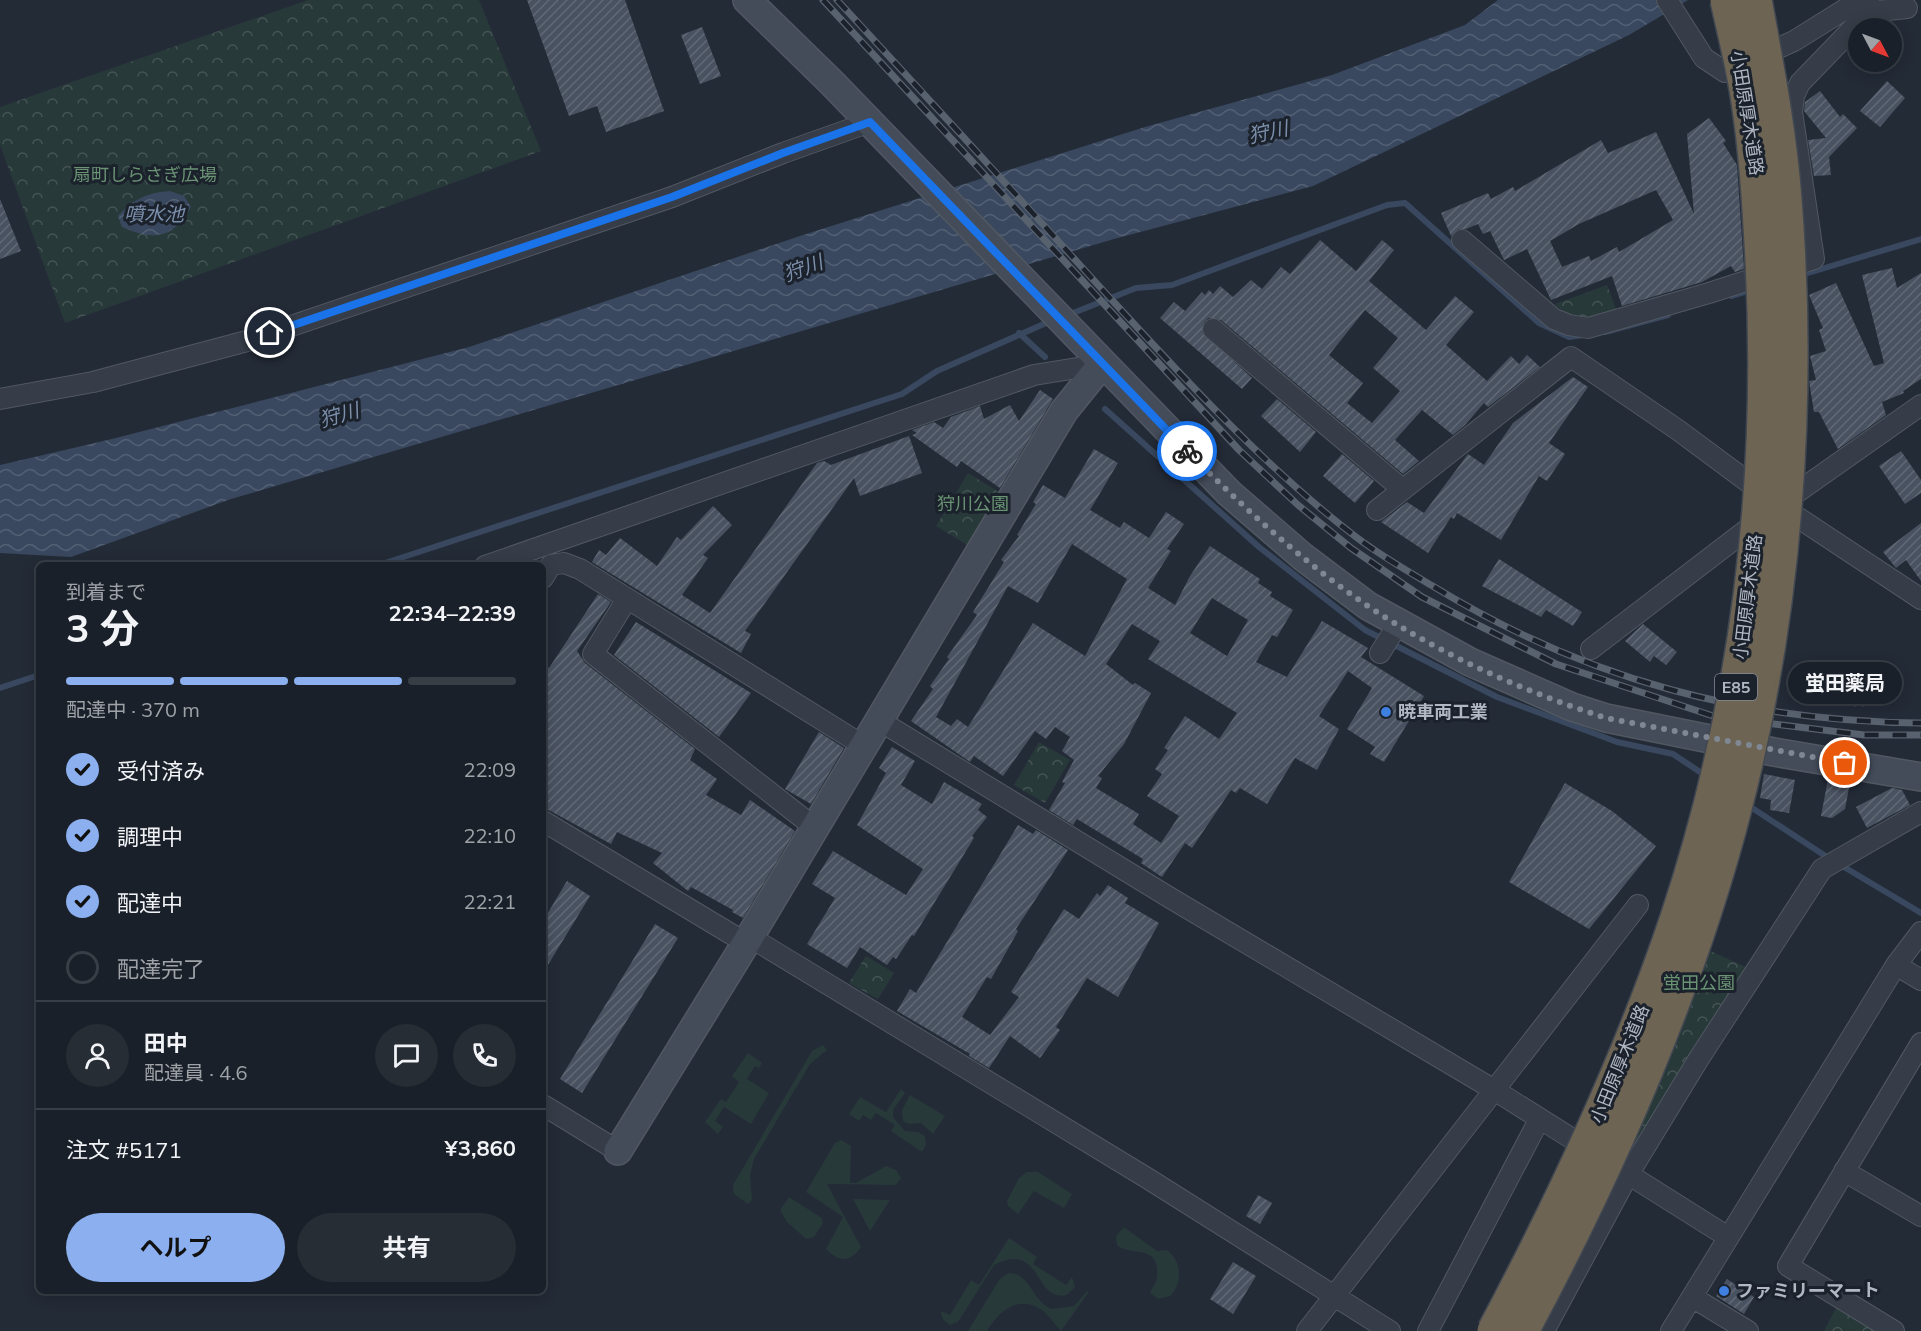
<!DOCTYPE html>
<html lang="ja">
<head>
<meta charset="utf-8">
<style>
  :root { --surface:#1a2029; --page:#272d35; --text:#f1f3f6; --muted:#9fa3a8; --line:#383e46; --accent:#8bafef }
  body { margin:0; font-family:Mulish,"Noto Sans JP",sans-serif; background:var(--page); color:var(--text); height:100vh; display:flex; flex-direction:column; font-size:22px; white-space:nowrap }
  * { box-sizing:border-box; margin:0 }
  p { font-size:20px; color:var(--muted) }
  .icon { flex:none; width:33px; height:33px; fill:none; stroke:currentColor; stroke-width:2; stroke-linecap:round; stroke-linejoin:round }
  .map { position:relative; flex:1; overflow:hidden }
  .panel { position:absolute; left:36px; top:562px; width:510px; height:732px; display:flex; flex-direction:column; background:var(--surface); border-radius:9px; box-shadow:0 3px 15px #0003,0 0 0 2px var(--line) }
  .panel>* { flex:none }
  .needle { width:39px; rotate:131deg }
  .buttons { position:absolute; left:1848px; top:18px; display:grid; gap:12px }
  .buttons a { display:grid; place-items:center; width:54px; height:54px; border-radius:50%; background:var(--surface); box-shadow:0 3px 15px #0003,0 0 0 2px var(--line); font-size:30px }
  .pin { position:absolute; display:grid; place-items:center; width:51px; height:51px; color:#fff; margin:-26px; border:3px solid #fff; border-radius:50%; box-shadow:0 2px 6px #0007 }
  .courier { position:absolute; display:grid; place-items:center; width:60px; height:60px; margin:-30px; border:4px solid #1a73e8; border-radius:50%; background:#fff; color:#222; box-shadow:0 2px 8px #0007 }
  .bubble { position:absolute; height:42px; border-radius:21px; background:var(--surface); box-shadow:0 3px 15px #0003,0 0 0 2px var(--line); font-size:20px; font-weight:700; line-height:42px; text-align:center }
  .summary em { font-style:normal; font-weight:700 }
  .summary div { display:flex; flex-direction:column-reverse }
  .summary { display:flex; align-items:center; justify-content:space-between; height:102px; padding:0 30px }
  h1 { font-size:39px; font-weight:700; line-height:45px }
  .bar { display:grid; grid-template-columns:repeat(4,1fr); gap:9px 6px; align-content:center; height:72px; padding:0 30px }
  .bar i { height:8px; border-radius:4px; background:var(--line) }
  .bar .selected { background:var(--accent) }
  .bar p { grid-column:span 4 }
  .line { display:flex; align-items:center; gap:15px; padding:0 30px; border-top:2px solid var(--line) }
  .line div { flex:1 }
  .round { display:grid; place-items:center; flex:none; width:63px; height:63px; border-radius:32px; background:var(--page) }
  ol { padding:0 30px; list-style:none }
  li { display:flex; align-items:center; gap:18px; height:66px }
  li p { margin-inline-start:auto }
  li .icon { padding:6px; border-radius:50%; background:var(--accent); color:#111; stroke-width:4 }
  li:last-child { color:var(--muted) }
  li i { width:33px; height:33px; border:3px solid var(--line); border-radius:50% }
  .button { display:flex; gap:12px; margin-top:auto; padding:12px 30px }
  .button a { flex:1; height:69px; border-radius:36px; background:var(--accent); color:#111; font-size:24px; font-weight:700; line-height:69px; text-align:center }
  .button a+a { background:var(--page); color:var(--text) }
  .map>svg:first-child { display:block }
</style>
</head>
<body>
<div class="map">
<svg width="1921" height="1331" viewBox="0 0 1921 1331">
  <defs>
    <pattern id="park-crowns" width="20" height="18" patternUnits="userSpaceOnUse" patternTransform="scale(1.5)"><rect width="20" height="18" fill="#28393a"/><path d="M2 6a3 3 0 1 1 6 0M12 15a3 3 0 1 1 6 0" fill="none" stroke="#455455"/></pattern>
    <pattern id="water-waves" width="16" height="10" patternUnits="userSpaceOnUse" patternTransform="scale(1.5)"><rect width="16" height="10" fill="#39485f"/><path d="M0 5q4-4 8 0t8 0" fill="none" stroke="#536074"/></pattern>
    <pattern id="building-hatch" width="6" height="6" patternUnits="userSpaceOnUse" patternTransform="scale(1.5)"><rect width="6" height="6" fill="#495261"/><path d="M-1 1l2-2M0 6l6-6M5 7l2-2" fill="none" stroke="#616976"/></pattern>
  </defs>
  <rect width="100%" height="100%" fill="#232b37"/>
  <path fill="#28393a" d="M 823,1045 L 827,1050 L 810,1064 L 754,1159 L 750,1175 L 752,1200 L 748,1204 L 734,1194 L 733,1185 L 812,1051 Z
    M 748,1053 L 762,1063 L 759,1068 L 755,1066 L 747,1079 L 769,1093 L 751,1124 L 724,1107 L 715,1121 L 723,1127 L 718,1134 L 705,1122 L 721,1099 L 726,1102 L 739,1082 L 732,1076 Z
    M 901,1089 L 905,1093 L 893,1110 L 893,1117 L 905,1131 L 918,1132 L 925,1136 L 926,1145 L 922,1152 L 891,1131 L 895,1125 L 876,1113 L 871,1120 L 863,1115 L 859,1121 L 849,1114 L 860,1097 L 886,1112 Z
    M 910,1095 L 945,1116 L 933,1134 L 921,1123 L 909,1124 L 903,1121 L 902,1110 Z
    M 841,1140 L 851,1146 L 850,1183 L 856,1183 L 886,1166 L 896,1170 L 901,1178 L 896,1185 L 827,1184 L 861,1247 C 851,1262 839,1263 826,1249 L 843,1217 L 806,1192 L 835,1143 Z
    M 1027,1172 L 1038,1172 L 1072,1194 L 1064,1208 L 1034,1191 L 1018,1214 L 1008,1206 L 1007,1201 L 1019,1178 Z
    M 789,1197 L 822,1218 L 823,1223 L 814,1237 L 806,1239 L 787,1222 L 780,1210 Z
    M 853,1199 L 890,1200 L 870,1231 Z
    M 1124,1227 L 1157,1251 L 1167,1250 C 1182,1261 1183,1284 1170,1296 L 1158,1299 L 1150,1293 C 1152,1287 1157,1282 1157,1276 C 1160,1243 1130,1257 1117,1245 L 1116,1236 Z
    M 1009,1238 L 1037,1257 L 1033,1264 L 1066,1285 L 1072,1277 L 1075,1287 L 1067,1295 C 1033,1303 1043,1240 994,1265 L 958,1322 L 950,1325 C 944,1321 941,1318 941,1311 L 950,1315 L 971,1280 L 979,1285 Z
    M 1008,1273 C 1031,1273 1031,1300 1051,1309 L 1074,1306 L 1088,1290 L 1088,1293 L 1061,1331 C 1055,1325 1050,1316 1042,1310 C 1018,1294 999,1311 987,1331 L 968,1331 L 999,1280 Z"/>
  <path fill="url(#park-crowns)" d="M 308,0 L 479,0 L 541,151 L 65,323 L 0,145 L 0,107 Z
    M 1607,285 L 1616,309 C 1592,317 1574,326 1555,304 Z
    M 968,473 L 1002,494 L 969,546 L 936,526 Z
    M 1039,742 L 1070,760 L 1045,803 L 1014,785 Z
    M 1684,939 L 1746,967 L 1625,1163 L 1634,1050 Z
    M 866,956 L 894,973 L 878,999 L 849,983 Z
    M 1839,1302 L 1888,1331 L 1824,1331 Z"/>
  <path fill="url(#water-waves)" d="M 1498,0 L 1688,0 L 1629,35 L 1313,186 L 1114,239 L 231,499 L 71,557 L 0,553 L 0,465 L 112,439 L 469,347 L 803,235 L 1145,127 L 1332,75 L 1465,25 Z
    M 170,191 L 184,196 L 191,207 C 173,239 154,241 122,227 L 118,216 C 133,199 147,193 170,191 Z"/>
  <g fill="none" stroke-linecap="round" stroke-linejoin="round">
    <path stroke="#39485f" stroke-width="6" d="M 1798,276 L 1921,239
      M 1732,296 L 1754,289
      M 1068,315 L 1136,288 L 1172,285 L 1387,205 L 1405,203 L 1539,323 L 1569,337 L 1583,335
      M 1605,332 L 1668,315
      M 1019,333 L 1045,357
      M 1105,409 L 1259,547 L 1365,630 L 1497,697 L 1617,742 L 1673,754 L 1706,776
      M 376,566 L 902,394 L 937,371 L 1053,320
      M 0,688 L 39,675
      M 1746,804 L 1830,859
      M 1839,864 L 1921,913"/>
  </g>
  <path fill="url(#building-hatch)" fill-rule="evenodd" d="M 527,0 L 625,0 L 664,111 L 606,132 L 597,106 L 569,116 Z
    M 702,27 L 721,76 L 700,84 L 681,35 Z
    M 1887,81 L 1905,98 L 1880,127 L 1860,111 Z
    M 1820,91 L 1840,117 L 1843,114 L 1857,128 L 1829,157 L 1831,175 L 1814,176 L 1808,140 L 1826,138 L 1804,111 L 1805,102 Z
    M 1709,118 L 1726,141 L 1723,143 L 1737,165 L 1744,269 L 1735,272 L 1731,266 L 1702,282 L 1622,306 L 1612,276 L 1551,300 L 1527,249 L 1504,260 L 1490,231 L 1483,234 L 1478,224 L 1466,229 L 1458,229 L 1451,236 L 1441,213 L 1488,193 L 1491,199 L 1513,187 L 1515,191 L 1601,140 L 1608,153 L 1656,132 L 1694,214 L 1687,134 ZM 1656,190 L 1673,220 L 1619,252 L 1617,247 L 1591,261 L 1589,256 L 1562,267 L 1550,241 L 1579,224 Z
    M 0,199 L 21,251 L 0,259 Z
    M 1320,240 L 1356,271 L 1382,240 L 1394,250 L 1369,281 L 1426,330 L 1455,296 L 1474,312 L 1446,345 L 1487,381 L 1511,356 L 1519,364 L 1527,355 L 1540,367 L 1488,407 L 1484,403 L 1465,425 L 1453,435 L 1422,410 L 1395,440 L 1419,461 L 1403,474 L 1221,320 L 1208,318 L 1204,322 L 1202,332 L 1252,378 L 1242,389 L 1160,318 L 1174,302 L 1185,311 L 1202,292 L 1205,295 L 1209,290 L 1213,294 L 1220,286 L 1233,297 L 1251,280 L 1262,289 L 1281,267 L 1290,274 ZM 1365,310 L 1398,338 L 1373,368 L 1400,391 L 1372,423 L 1347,403 L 1363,383 L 1329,355 Z
    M 1892,268 L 1897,288 L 1921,273 L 1921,379 L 1903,391 L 1904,393 L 1882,402 L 1886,415 L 1838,449 L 1819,412 L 1814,412 L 1809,381 L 1816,380 L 1810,356 L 1826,351 L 1819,330 L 1823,328 L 1809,295 L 1836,283 L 1874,366 L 1884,363 L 1862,275 Z
    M 1573,377 L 1588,387 L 1549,443 L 1565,454 L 1547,481 L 1539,476 L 1501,540 L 1457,513 L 1454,519 L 1451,517 L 1428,553 L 1381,522 L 1407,502 L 1424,513 L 1468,454 L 1484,465 L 1513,423 Z
    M 1040,390 L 1053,399 L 1000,488 L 961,461 L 957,467 L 912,435 L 917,433 L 912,430 L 934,422 L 943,428 L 951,417 L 980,406 L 984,419 L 1010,405 L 1019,421 Z
    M 1277,399 L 1316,432 L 1300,452 L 1261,416 Z
    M 909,436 L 922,473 L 860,496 L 854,478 L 745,631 L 751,634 L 741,653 L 592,562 L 599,550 L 606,555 L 620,538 L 657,566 L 677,537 L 681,540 L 713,506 L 732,525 L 703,555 L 708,558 L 682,595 L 710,613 L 817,463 L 824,461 L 831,465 Z
    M 1094,449 L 1118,463 L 1090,510 L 1120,528 L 1124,522 L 1149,538 L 1166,512 L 1184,524 L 1167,549 L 1171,551 L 1148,588 L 1175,605 L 1190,576 L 1210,546 L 1260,579 L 1258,583 L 1272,592 L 1270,596 L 1293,610 L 1277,637 L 1272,635 L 1256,662 L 1287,677 L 1322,621 L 1368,648 L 1361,657 L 1424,696 L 1384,762 L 1370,754 L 1375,747 L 1347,729 L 1372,688 L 1348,671 L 1319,716 L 1339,729 L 1317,770 L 1295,758 L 1267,804 L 1240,788 L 1236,793 L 1231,790 L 1192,848 L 1185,843 L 1162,877 L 1141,863 L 1143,859 L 1077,819 L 1073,825 L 1049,810 L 1065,783 L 1062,782 L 1074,760 L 1062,751 L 1070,737 L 1055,727 L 1046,739 L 1035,731 L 1003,776 L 974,756 L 970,762 L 911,721 L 933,689 L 930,686 L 949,659 L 947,657 L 977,615 L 973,612 L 1004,562 L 1001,560 L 1019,536 L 1017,535 L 1036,504 L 1033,502 L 1043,485 L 1065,498 ZM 1072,544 L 1127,579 L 1085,656 L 1033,623 L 968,727 L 957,719 L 951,726 L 936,717 L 1008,586 L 1038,603 ZM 1212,598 L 1248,620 L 1227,656 L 1190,633 ZM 1132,624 L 1160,641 L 1148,659 L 1237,713 L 1219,739 L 1185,716 L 1164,748 L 1168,750 L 1155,769 L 1162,774 L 1147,796 L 1179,816 L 1161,843 L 1133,824 L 1139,814 L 1096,788 L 1102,778 L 1098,776 L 1124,744 L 1151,693 L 1135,683 L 1133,685 L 1106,664 Z
    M 1901,451 L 1921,480 L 1921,493 L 1905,504 L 1879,466 Z
    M 1342,454 L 1374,481 L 1355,503 L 1323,476 Z
    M 1921,523 L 1921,581 L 1906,560 L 1896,568 L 1883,552 Z
    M 1499,559 L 1582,612 L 1573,626 L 1546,610 L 1541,617 L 1482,586 Z
    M 598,594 L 611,602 L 577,651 L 585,663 L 695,749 L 690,760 L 717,779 L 706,795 L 741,815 L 750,800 L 795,831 L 743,918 L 732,912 L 733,910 L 691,887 L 688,891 L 653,863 L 662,853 L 617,832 L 611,844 L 543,807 L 543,664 L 549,668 Z
    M 636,622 L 751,693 L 719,737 L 614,655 Z
    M 1643,624 L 1677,652 L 1666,665 L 1654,656 L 1650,662 L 1625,641 Z
    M 1859,676 L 1877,691 L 1863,707 L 1858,703 L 1855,707 L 1842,696 Z
    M 819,732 L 844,748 L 811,804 L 785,789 Z
    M 892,747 L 915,761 L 901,785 L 932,804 L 944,782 L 982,804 L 978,810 L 987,817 L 972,836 L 974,838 L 914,936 L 912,935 L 896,959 L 893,957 L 887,965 L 860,947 L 847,968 L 807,944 L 835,898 L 812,884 L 833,851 L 906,895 L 923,869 L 857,825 L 886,773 L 879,768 Z
    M 1764,774 L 1795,780 L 1789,813 L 1770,810 L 1771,800 L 1760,798 Z
    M 1828,779 L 1850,783 L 1845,809 L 1832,818 L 1821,816 Z
    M 1565,783 L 1612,811 L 1656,846 L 1589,929 L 1509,882 Z
    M 1892,788 L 1902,790 L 1910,805 L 1867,828 L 1856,807 Z
    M 1018,825 L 1033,834 L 1036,830 L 1068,850 L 1016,929 L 1018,931 L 991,979 L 987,977 L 962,1017 L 990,1035 L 1019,997 L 1011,992 L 1064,909 L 1079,919 L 1097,893 L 1100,896 L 1108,885 L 1128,898 L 1125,903 L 1159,923 L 1118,997 L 1087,978 L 1056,1027 L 1060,1030 L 1040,1058 L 1010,1036 L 989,1068 L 969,1056 L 970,1054 L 897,1011 L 910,989 L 916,993 Z
    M 567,881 L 590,896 L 543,973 L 543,921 Z
    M 655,924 L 678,938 L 582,1093 L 560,1079 Z
    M 1258,1195 L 1272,1203 L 1260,1224 L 1246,1216 Z
    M 1233,1262 L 1256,1276 L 1233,1314 L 1210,1299 Z
    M 1727,1279 L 1754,1297 L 1744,1314 L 1716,1296 Z"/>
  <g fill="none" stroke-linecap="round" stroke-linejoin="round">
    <g stroke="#515862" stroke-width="22">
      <path id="street" d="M 1667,0 L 1704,58 L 1725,72 L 1794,41 L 1847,8 L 1869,0
        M 1462,240 L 1554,319 L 1569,325 L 1588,328 L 1709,293 L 1814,259 L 1792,112 L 1794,96 L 1800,83 L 1857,24 L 1878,11 L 1907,8
        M 1213,329 L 1402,489
        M 0,399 L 93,382 L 247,341 L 672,197 L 783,153 L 870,122
        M 1377,510 L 1571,357 L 1678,430 L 1779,505 L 1921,599
        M 485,566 L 1034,375 L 1102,364
        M 543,578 L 551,565 L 564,563 L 580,569 L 864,746
        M 627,599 L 593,654 L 814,827
        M 1591,649 L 1779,505 L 1921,405
        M 1380,653 L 1398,624
        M 880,721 L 1172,899 L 1496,1091 L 1728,1237
        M 543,821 L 746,943
        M 750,937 L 1147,1178 L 1390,1331
        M 1896,965 L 1921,980
        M 543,1105 L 618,1151
        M 1844,1171 L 1921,1216
        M 1692,1297 L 1748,1331
        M 1307,1331 L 1638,905
        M 1428,1331 L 1539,1120
        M 1544,1331 L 1628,1175 L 1698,1060 L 1822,869 L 1921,812
        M 1671,1331 L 1896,965 L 1921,932
        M 1894,1331 L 1788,1266 L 1921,1043"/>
    </g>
    <g stroke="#515862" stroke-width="30">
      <path id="secondary" d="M 747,0 L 831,82 L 1229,493 L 1303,557 L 1368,606 L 1470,662 L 1572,707 L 1606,718 L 1774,752 L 1921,777
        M 618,1151 L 746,943 L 1064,411 L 1102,364"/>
    </g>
    <use href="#street" stroke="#363d48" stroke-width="20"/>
    <use href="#secondary" stroke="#444c5a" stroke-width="27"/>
    <g stroke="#58616e" stroke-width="7">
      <path id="rail" d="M 823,0 L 1239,450 L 1298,505 L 1351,548 L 1422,597 L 1556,664 L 1716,717 L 1864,735 L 1921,735
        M 837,0 C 925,95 1012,190 1099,286 C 1180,374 1261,464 1356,537 C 1381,556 1409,572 1436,588 C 1588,680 1745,721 1921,723"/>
    </g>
    <use href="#rail" stroke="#1b222c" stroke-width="4.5" stroke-dasharray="14" stroke-linecap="butt"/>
    <g stroke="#414852" stroke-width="36" stroke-linecap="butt">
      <path id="highway-bridge" d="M 1494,1331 C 1564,1199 1629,1061 1677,918 C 1747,708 1774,483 1762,261 C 1759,206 1756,150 1747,95 C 1742,63 1734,32 1727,0
        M 1522,1331 C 1610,1167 1687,992 1734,812 C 1786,613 1801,403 1785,199 C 1780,132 1767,66 1755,0"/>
    </g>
    <use href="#highway-bridge" stroke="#6d6454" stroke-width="33"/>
  </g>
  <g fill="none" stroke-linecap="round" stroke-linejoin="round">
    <path stroke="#7f8793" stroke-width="6" stroke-dasharray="0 10.8" d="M 1187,451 C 1235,499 1285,546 1341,587 C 1419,645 1513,688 1606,718 L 1845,763"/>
    <path stroke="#1a73e8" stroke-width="8" d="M 270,333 L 672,197 L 783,153 L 870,122 L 1187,451"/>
  </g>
  <g fill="#3f7fe0" stroke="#1b222c" stroke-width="2">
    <circle cx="1386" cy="712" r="6"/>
    <circle cx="1724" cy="1291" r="6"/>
  </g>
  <g text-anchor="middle" stroke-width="6" stroke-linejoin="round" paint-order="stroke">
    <rect fill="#1b222c" stroke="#848b96" stroke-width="1.5" x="1715" y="674" width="42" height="26" rx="4.5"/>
    <g font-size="16" font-weight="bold" fill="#b1b8c4">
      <text x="1736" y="693">E85</text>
    </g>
    <g font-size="18" fill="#b1b8c4" stroke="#1b222c">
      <text transform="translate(1747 113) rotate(81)" y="6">小田原厚木道路</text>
      <text transform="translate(1748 597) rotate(-83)" y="6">小田原厚木道路</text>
      <text transform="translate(1620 1064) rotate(-68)" y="6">小田原厚木道路</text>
    </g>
    <g font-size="18" fill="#6a9374" stroke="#1b222c">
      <text x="145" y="181">扇町しらさぎ広場</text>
      <text x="973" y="510">狩川公園</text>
      <text x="1699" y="989">蛍田公園</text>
    </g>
    <g font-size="18" font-weight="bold" fill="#b1b8c4" stroke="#1b222c" text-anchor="start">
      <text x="1398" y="718">暁車両工業</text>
      <text x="1736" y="1297">ファミリーマート</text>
    </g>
    <g font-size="20" font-style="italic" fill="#7b8eaa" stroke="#1b222c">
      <text transform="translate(1268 132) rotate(-12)" y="7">狩川</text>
      <text x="154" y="221">噴水池</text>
      <text transform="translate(803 268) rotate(-20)" y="7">狩川</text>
      <text transform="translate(339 415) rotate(-16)" y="7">狩川</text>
    </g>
  </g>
</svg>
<div class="buttons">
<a><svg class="needle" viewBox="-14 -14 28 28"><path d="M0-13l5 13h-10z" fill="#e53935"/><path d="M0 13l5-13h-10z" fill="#9fa3a8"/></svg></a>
</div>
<div class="pin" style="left:1845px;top:763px;background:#ea580c"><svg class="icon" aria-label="bag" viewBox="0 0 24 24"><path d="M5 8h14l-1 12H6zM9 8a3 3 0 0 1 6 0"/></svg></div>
<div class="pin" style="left:270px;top:333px;background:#1f2937"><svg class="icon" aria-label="home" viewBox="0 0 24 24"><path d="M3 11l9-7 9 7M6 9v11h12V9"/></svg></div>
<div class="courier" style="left:1187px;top:451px"><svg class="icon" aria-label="bike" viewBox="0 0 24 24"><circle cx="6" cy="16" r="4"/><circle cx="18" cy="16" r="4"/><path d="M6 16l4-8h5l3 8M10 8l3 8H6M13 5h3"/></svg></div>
<div class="bubble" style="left:1788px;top:662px;width:114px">蛍田薬局</div>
<section class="panel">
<div class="summary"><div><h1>3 分</h1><p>到着まで</p></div><em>22:34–22:39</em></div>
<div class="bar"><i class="selected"></i><i class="selected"></i><i class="selected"></i><i></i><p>配達中 · 370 m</p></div>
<ol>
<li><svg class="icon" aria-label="check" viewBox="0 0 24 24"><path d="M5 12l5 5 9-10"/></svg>受付済み<p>22:09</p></li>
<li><svg class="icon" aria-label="check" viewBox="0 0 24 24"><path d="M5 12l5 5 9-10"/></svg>調理中<p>22:10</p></li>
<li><svg class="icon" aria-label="check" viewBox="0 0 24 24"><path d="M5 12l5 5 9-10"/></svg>配達中<p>22:21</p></li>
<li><i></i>配達完了</li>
</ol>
<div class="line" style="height:108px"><a class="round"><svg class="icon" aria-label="person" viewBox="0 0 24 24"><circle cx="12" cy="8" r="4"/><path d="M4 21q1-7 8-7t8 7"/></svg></a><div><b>田中</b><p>配達員 · 4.6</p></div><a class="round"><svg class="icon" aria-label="chat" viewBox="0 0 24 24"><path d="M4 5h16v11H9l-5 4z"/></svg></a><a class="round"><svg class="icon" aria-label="phone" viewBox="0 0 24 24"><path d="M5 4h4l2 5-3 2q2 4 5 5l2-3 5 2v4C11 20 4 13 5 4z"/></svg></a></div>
<div class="line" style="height:78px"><div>注文 #5171</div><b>¥3,860</b></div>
<div class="button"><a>ヘルプ</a><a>共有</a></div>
</section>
</div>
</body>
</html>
